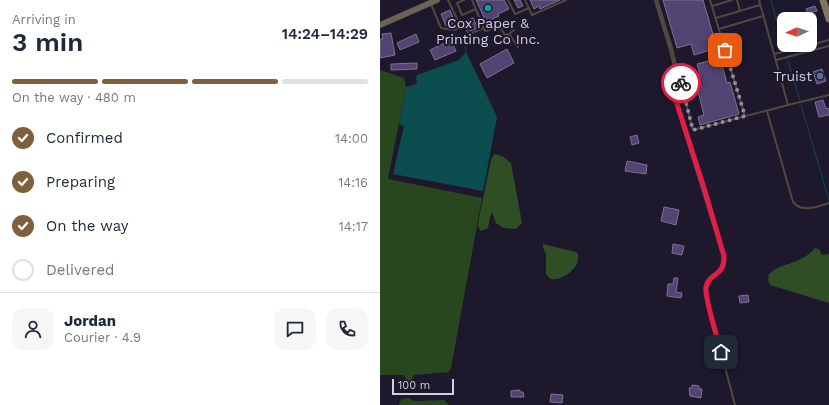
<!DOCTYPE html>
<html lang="en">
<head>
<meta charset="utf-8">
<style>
  :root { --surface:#fff; --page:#f6f6f7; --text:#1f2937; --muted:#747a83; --line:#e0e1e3; --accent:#7f603d }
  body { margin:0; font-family:"Work Sans",sans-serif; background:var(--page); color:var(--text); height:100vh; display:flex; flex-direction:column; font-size:15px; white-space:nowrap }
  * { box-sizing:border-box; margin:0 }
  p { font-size:13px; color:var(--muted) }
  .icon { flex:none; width:22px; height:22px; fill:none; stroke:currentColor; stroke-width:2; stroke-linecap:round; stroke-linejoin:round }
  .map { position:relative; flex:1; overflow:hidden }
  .sheet { display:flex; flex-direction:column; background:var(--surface); width:380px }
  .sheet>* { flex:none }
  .needle { width:26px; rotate:267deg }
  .controls { position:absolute; left:397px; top:12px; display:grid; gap:8px }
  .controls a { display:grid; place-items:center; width:40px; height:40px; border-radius:8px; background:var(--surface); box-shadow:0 1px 3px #0004; font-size:20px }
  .scale { position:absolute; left:12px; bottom:10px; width:62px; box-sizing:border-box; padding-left:4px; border:2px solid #d2cfdd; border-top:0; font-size:11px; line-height:14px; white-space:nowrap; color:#d2cfdd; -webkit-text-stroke:3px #1e182d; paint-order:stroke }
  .pin { position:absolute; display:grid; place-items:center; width:34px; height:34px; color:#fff; margin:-17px; border-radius:8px; box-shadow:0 2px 6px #0006 }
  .courier { position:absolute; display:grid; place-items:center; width:40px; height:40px; margin:-20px; border:3px solid #e11d48; border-radius:50%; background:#fff; color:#222; box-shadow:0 1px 5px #0007 }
  .summary em { font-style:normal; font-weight:600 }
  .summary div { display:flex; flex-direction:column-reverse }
  .summary { display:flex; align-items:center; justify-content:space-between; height:68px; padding:0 12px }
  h1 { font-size:26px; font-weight:600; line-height:30px }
  .bar { display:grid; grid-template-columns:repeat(4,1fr); gap:6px 4px; align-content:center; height:48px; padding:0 12px }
  .bar i { height:5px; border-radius:3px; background:var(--line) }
  .bar .on { background:var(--accent) }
  .bar p { grid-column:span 4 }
  .line { display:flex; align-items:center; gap:10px; padding:0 12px; border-top:1px solid var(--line) }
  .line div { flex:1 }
  .round { display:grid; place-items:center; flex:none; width:42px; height:42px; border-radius:12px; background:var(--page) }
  ol { padding:0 12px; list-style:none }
  li { display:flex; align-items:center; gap:12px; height:44px }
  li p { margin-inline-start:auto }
  li .icon { padding:4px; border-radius:50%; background:var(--accent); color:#fff; stroke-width:4 }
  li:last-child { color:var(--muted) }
  li i { width:22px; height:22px; border:2px solid var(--line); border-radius:50% }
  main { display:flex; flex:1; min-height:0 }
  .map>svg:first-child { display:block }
</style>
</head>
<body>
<main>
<section class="sheet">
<div class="summary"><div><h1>3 min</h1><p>Arriving in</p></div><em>14:24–14:29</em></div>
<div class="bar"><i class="on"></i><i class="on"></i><i class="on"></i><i></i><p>On the way · 480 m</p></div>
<ol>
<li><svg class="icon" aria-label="check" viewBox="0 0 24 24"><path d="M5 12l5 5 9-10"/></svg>Confirmed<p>14:00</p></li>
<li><svg class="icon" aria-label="check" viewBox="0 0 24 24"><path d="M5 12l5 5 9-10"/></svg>Preparing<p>14:16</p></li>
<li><svg class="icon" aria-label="check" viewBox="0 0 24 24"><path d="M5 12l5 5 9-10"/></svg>On the way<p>14:17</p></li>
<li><i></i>Delivered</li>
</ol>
<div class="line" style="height:72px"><a class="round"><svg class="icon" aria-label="person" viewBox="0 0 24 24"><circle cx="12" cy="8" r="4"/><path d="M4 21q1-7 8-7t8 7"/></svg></a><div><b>Jordan</b><p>Courier · 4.9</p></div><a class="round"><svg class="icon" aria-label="chat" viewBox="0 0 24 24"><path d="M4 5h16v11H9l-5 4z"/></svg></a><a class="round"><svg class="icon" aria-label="phone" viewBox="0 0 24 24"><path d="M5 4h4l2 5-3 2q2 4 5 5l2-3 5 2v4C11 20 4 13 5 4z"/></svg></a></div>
</section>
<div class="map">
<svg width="449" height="405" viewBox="0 0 449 405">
  <rect width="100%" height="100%" fill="#1e182d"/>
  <path fill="#29471e" d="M 0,70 L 24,78 L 26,87 L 8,179 L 102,198 L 71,368 L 69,372 L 34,375 L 30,382 L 27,382 L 26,378 L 23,375 L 0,375 Z
    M 29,398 L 34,401 L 64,400 L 69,405 L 19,405 L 21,399 Z"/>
  <path fill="#2f4e24" d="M 115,154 L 124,157 L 131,163 L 142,223 L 136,229 L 124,228 L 116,223 L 112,212 L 110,217 L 108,228 L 101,231 L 98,227 L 99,218 L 111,160 L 113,156 Z
    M 163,244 L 196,252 L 198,254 C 198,257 198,261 197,264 C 192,273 180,281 170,279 L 166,274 L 166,254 L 163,247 Z
    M 435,248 L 439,249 L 442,255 L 449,254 L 449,303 L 390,285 L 388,280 L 389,274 C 404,261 421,265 435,248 Z"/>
  <path fill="#0c4e50" d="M 86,52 L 117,117 L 103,191 L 13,174 L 24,126 L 19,124 L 26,87 L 37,84 L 36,78 L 37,75 L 79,60 Z"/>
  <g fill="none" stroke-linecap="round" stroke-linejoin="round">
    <path stroke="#0c4e50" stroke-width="1" d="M 391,0 L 404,47
      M 85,47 L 86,52
      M 408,61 L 420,100
      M 421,105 L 449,200"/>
  </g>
  <path fill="#524473" stroke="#7a738d" d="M 96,0 L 124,0 L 129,9 L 118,14 L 119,16 L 106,22 Z
    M 134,0 L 140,0 L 143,6 L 138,8 Z
    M 150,0 L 180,0 L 160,9 L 159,6 L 154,9 Z
    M 283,0 L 323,0 L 337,48 L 314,55 L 311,44 L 297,48 Z
    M 435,6 L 437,11 L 428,14 L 426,9 Z
    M 70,10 L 76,25 L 71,27 L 70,24 L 66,26 L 61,14 Z
    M 93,18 L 98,28 L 90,31 L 84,22 Z
    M 11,33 L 15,55 L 0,58 L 0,39 L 3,39 L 2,34 Z
    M 36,34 L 39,42 L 20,50 L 17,43 Z
    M 71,40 L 76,51 L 55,60 L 50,50 Z
    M 127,49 L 134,63 L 107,78 L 100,64 Z
    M 340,58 L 347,83 L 350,82 L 359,114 L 320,125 L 318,117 L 324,115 L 318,91 L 322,89 L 318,76 L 320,75 L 317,64 Z
    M 37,63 L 37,69 L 11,70 L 11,64 Z
    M 442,69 L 446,81 L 437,84 L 433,72 Z
    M 443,100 L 446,109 L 449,108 L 449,115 L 439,117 L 435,102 Z
    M 257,135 L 259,143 L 252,145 L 250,137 Z
    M 247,161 L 267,165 L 266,174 L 245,171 Z
    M 284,207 L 299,210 L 296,225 L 281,221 Z
    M 293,244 L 304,246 L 302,255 L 292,253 Z
    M 294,278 L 298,278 L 296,292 L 302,293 L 301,298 L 287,296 L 288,284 L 293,284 Z
    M 368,295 L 369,302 L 360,303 L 359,296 Z
    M 312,385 L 319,386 L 319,389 L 322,389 L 321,398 L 310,396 L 309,388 L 312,388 Z
    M 140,390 L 140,392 L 143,392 L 144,397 L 131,397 L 131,391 Z
    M 171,394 L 183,395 L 182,403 L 170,402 Z"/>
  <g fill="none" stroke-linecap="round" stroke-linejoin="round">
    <path stroke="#4f493f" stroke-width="2" d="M 84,0 L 77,3 L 82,15 L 96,9
      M 92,0 L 105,31 L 120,27 L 130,23 L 134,30 L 129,34 L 138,47
      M 128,0 L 135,14 L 149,8
      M 145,0 L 152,15 L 186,0
      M 330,0 L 365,116
      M 357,0 L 360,11
      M 51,4 L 61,28 L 74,30 L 81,27 L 68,0
      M 332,6 L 352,0
      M 336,18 L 380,5
      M 81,27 L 85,28 L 89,34 L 104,28
      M 120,27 L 125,35 L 129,34
      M 339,29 L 383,16
      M 79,40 L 86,37 L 89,34
      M 430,45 L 449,40
      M 394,54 L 429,45
      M 396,60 L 449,46
      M 298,79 L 300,81 L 313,130 L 408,105 L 379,0
      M 408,105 L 449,95
      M 387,111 L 413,202 C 422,213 437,207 449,203
      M 326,294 L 355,405"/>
    <path stroke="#4f493f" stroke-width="4.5" d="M 276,0 L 291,49 L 298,79 L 294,89 L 297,104 L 344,256 C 345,279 325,272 326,293"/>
    <path stroke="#6c6251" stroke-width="6" d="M 0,25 L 57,0"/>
    <path stroke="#827560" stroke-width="7" d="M 443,0 L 449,19"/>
  </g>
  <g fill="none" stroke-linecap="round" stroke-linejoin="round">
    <path stroke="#938f9f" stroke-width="4" stroke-dasharray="0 7.2" d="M 301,83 L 313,130 L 365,116 L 345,50"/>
    <path stroke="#e11d48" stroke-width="5" d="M 301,83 L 298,79 L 294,89 L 297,104 L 324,188 L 344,256 C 345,277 329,272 326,287 C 324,296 338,340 341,352"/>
  </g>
  <circle fill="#0f9aa8" stroke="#1e182d" stroke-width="1.5" cx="108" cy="8" r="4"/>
  <circle fill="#5c6f8a" stroke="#1e182d" stroke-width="1.5" cx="440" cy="76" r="4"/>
  <g text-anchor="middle" stroke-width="4" stroke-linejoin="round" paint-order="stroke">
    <g font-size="14" fill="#d2cfdd" stroke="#1e182d">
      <text x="108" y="28">Cox Paper &amp;<tspan x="108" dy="16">Printing Co Inc.</tspan></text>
      <text x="432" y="81" text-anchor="end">Truist</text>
    </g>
  </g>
</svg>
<div class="controls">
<a><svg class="needle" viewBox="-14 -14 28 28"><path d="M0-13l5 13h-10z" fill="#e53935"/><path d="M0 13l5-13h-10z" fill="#747a83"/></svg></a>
</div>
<div class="scale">100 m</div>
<div class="pin" style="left:345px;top:50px;background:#ea580c"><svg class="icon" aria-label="bag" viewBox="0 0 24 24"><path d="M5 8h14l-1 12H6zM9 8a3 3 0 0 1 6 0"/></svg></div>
<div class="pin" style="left:341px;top:352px;background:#1f2937"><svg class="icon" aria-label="home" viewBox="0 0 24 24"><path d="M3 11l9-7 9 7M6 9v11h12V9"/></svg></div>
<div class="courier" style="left:301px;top:83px"><svg class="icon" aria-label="bike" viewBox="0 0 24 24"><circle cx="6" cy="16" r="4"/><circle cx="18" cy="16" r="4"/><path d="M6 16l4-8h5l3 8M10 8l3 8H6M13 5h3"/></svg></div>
</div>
</main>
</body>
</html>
